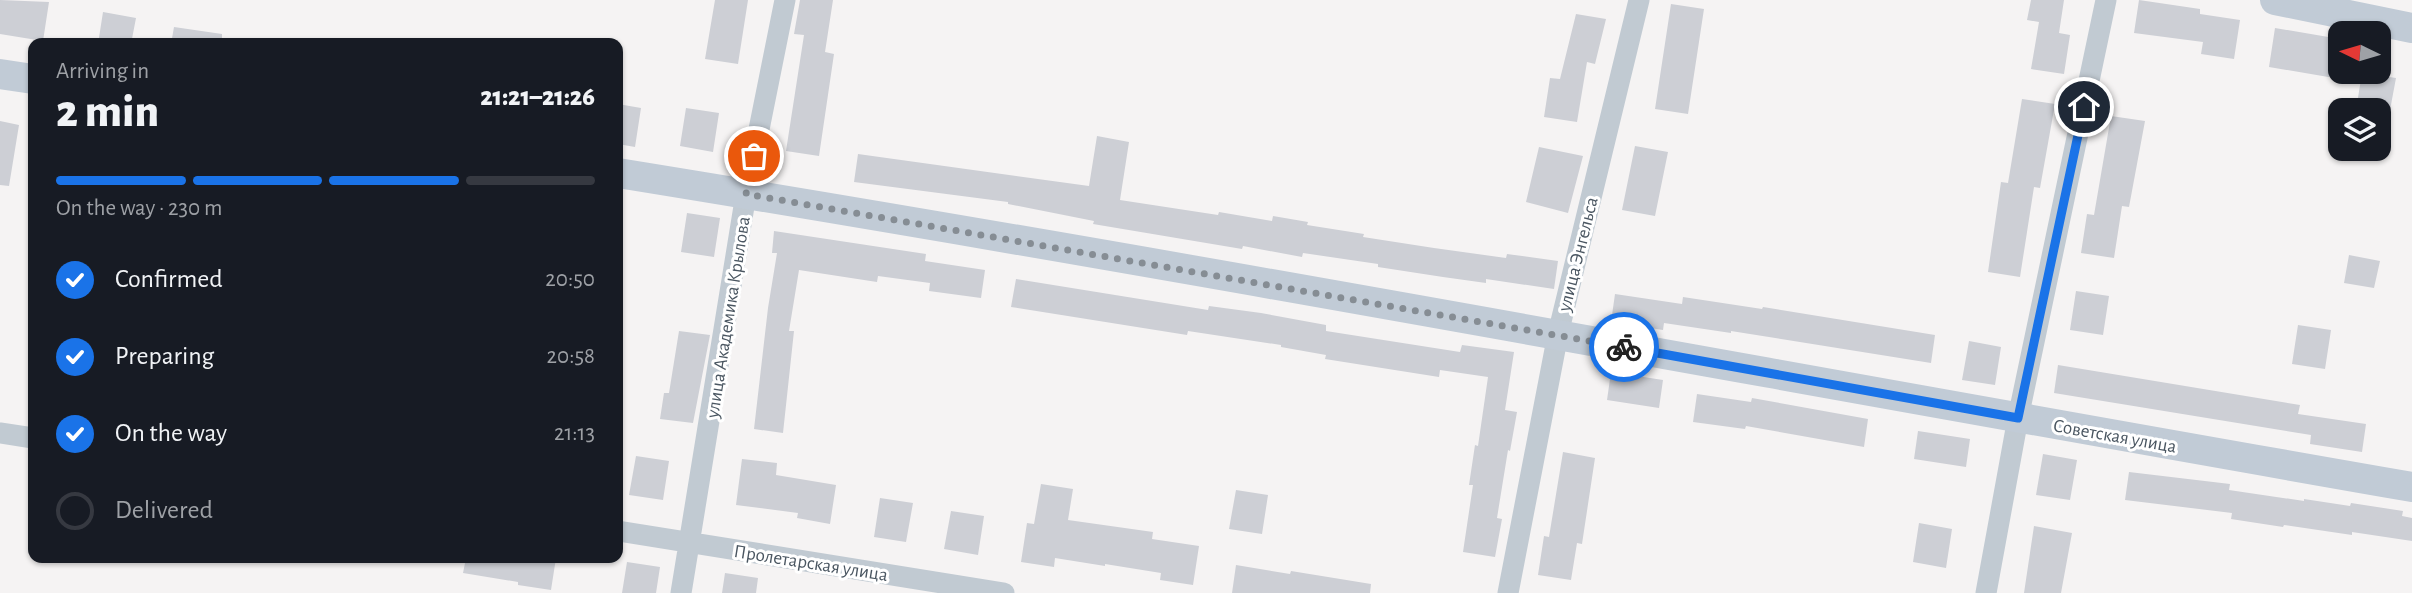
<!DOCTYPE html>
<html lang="en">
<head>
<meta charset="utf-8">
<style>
  :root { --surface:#171b24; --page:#20242c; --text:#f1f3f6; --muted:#9ea1a6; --line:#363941; --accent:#1a73e8 }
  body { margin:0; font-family:"Alegreya Sans",sans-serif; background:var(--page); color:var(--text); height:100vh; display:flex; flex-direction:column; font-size:26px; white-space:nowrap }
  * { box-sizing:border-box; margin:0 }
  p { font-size:23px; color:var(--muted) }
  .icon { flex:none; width:38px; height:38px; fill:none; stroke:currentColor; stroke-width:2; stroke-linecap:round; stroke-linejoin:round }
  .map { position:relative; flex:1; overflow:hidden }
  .sheet { position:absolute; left:28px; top:38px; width:595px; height:525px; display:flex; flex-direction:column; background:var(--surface); border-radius:14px; box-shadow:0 2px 5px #0004 }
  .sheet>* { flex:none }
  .needle { width:46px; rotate:275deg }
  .tools { position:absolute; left:2328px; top:21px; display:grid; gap:14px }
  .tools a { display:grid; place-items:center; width:63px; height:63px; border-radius:14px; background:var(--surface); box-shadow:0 2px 5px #0004; font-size:35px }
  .pin { position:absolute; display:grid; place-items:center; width:60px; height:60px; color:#fff; margin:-30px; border:4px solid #fff; border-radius:50%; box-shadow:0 2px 7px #0007 }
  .courier { position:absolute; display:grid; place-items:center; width:70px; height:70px; margin:-35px; border:5px solid #1a73e8; border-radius:50%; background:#fff; color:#222; box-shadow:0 2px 9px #0007 }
  .overview em { font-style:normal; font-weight:800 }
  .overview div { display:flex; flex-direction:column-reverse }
  .overview { display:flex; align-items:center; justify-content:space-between; height:119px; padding:0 28px }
  h1 { font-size:46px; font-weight:800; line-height:52px }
  .bar { display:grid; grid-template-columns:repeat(4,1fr); gap:10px 7px; align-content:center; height:84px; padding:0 28px }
  .bar i { height:9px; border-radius:5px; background:var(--line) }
  .bar .selected { background:var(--accent) }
  .bar p { grid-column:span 4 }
  ol { padding:0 28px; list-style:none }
  li { display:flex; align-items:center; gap:21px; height:77px }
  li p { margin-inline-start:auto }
  li .icon { padding:7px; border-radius:50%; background:var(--accent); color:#fff; stroke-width:4 }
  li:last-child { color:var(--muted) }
  li i { width:38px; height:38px; border:4px solid var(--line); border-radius:50% }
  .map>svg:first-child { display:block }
</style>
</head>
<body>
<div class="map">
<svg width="2412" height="593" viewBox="0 0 2412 593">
  <rect width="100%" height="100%" fill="#f5f3f3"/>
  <path fill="#cdcfd5" d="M 0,0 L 49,2 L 43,41 L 0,34 Z
    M 715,0 L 748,0 L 738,64 L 705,59 Z
    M 800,0 L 833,0 L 825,52 L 834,54 L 819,156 L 786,151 L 804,35 L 794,34 Z
    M 2031,0 L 2064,0 L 2059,33 L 2070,35 L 2064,74 L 2031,69 L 2039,22 L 2027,20 Z
    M 2139,0 L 2200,9 L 2200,14 L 2240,20 L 2234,59 L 2201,54 L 2203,42 L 2134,33 Z
    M 1671,4 L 1704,9 L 1688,114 L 1655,109 Z
    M 103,12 L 136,18 L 131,44 L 98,44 Z
    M 1576,14 L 1606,19 L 1595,64 L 1587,62 L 1577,122 L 1544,117 L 1550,78 L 1560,79 Z
    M 174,27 L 222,34 L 222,44 L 171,44 Z
    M 2275,28 L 2340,39 L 2340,79 L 2269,67 Z
    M 2362,73 L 2396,78 L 2390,110 L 2356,110 Z
    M 2022,99 L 2055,104 L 2040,188 L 2034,187 L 2020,277 L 1988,272 L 2001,182 L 2008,183 Z
    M 618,104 L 641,108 L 635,147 L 618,144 Z
    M 686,108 L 719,113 L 713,152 L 680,146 Z
    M 2111,116 L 2145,121 L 2129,207 L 2122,206 L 2114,258 L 2081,253 L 2087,214 L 2094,215 Z
    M 0,121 L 19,125 L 9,186 L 0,185 Z
    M 1097,136 L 1129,142 L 1120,200 L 1218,215 L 1219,212 L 1272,221 L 1273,216 L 1308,222 L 1307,225 L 1364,234 L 1363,237 L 1434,248 L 1506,258 L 1507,254 L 1558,261 L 1554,289 L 1486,279 L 1486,283 L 1443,277 L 1378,267 L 1378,264 L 1303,253 L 1302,257 L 1243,246 L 1242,249 L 1093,224 L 1094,221 L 1008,204 L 1008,202 L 854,182 L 858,154 L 1089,186 Z
    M 1635,146 L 1668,152 L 1655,216 L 1622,210 Z
    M 1539,147 L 1583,156 L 1568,213 L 1526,202 Z
    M 687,213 L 720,218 L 714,257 L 681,252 Z
    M 774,231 L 926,254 L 925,261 L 985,270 L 981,298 L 929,291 L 930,283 L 878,276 L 877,282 L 799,270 L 789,331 L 794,331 L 783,433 L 754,429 L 768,308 L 777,253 L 772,253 Z
    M 2349,255 L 2380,261 L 2374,288 L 2344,283 Z
    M 1016,279 L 1208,310 L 1209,306 L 1261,313 L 1326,325 L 1326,331 L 1460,352 L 1462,345 L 1514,352 L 1505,410 L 1517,412 L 1510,451 L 1508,450 L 1497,518 L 1502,519 L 1495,557 L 1463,552 L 1473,485 L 1469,485 L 1475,445 L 1478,446 L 1488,377 L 1440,370 L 1439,377 L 1325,359 L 1326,355 L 1281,347 L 1281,345 L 1188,331 L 1187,335 L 1011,307 Z
    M 2076,291 L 2109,296 L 2103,335 L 2070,330 Z
    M 1615,294 L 1682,304 L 1683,297 L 1762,309 L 1763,307 L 1935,335 L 1931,363 L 1731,331 L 1731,333 L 1664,323 L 1663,330 L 1611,322 Z
    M 2298,325 L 2331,330 L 2325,369 L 2292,364 Z
    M 679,331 L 710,335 L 693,423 L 660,419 L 664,393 L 669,393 Z
    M 1969,341 L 2001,347 L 1995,385 L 1962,380 Z
    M 2058,365 L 2300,405 L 2298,414 L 2366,424 L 2362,452 L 2310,444 L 2311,435 L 2054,393 Z
    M 1611,372 L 1663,380 L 1659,408 L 1607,400 Z
    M 1697,394 L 1751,402 L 1752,398 L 1868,419 L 1864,447 L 1746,426 L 1745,429 L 1693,422 Z
    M 1918,431 L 1970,439 L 1966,467 L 1914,459 Z
    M 1563,452 L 1595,458 L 1582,544 L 1577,543 L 1571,580 L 1538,575 L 1544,536 L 1549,537 Z
    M 2043,454 L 2077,460 L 2070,500 L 2036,495 Z
    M 636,456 L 669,461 L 663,500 L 629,495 Z
    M 742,459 L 777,463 L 776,475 L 836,485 L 830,524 L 797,518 L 798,513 L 736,505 Z
    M 2129,472 L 2230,484 L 2229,490 L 2304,501 L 2304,499 L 2350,506 L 2351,503 L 2403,511 L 2402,516 L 2412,518 L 2412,541 L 2352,532 L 2352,535 L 2284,525 L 2283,527 L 2231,519 L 2232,513 L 2125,500 Z
    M 1041,484 L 1073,489 L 1068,520 L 1153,532 L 1152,539 L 1199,546 L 1193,585 L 1160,580 L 1161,573 L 1105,564 L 1105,566 L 1055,558 L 1054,567 L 1021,562 L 1027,523 L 1034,524 Z
    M 1236,490 L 1268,495 L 1262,534 L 1229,529 Z
    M 880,498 L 913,503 L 906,542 L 874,537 Z
    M 951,511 L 984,516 L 978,555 L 944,549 Z
    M 1919,523 L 1952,529 L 1946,568 L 1913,562 Z
    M 2034,526 L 2072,533 L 2061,593 L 2024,593 Z
    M 466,558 L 556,558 L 551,590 L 518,585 L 518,582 L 463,573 Z
    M 627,562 L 660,567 L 656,593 L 622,593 Z
    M 1236,565 L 1290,574 L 1291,571 L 1371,584 L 1370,593 L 1232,593 Z
    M 725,573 L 758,578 L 756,593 L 722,593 Z"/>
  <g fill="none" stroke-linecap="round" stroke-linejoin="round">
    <path stroke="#c1cad2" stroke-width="21" d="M 0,433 L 33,438
      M 618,531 L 1004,593
      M 681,593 L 746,194 L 785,0
      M 1508,593 L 1558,334 L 1639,0
      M 1986,593 L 2018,418 L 2106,0"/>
    <path stroke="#c1cbd6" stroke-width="30" d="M 2275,0 L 2412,28
      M 0,74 L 33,79
      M 618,173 C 1217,270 1814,383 2412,487"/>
  </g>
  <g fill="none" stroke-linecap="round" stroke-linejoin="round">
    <path stroke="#868d94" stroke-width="7" stroke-dasharray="0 12.6" d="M 754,156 L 746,194 L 1624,347"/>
    <path stroke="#1a73e8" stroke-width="9" d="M 1624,347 L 2018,418 L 2084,107"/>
  </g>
  <g text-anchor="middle" stroke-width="6" stroke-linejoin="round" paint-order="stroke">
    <g font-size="19" fill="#4a5661" stroke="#fff">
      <text transform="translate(1577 254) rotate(-76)" y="7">улица Энгельса</text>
      <text transform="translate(727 317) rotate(-81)" y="7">улица Академика Крылова</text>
      <text transform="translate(2115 435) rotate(10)" y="7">Советская улица</text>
      <text transform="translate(811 562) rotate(9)" y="7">Пролетарская улица</text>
    </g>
  </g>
</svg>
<div class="tools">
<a><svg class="needle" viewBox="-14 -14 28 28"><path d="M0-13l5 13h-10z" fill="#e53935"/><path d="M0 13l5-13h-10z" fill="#9ea1a6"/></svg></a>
<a><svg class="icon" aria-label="layers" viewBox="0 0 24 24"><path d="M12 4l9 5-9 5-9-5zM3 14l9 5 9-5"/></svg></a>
</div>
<div class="pin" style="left:754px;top:156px;background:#ea580c"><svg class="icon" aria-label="bag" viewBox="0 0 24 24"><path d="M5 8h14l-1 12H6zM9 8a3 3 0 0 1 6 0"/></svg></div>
<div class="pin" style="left:2084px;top:107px;background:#1f2937"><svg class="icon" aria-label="home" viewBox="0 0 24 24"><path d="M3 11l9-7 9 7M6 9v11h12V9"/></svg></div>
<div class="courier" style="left:1624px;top:347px"><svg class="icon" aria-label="bike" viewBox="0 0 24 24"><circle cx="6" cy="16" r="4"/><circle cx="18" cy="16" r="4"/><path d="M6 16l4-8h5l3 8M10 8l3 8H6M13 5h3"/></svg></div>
<section class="sheet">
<div class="overview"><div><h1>2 min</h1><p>Arriving in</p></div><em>21:21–21:26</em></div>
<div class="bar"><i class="selected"></i><i class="selected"></i><i class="selected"></i><i></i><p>On the way · 230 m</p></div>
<ol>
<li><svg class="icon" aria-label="check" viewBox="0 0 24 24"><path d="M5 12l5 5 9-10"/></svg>Confirmed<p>20:50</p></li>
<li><svg class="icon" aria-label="check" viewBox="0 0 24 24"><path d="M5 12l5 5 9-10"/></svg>Preparing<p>20:58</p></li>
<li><svg class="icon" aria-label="check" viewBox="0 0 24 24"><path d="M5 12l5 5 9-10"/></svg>On the way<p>21:13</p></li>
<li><i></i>Delivered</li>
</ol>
</section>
</div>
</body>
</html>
